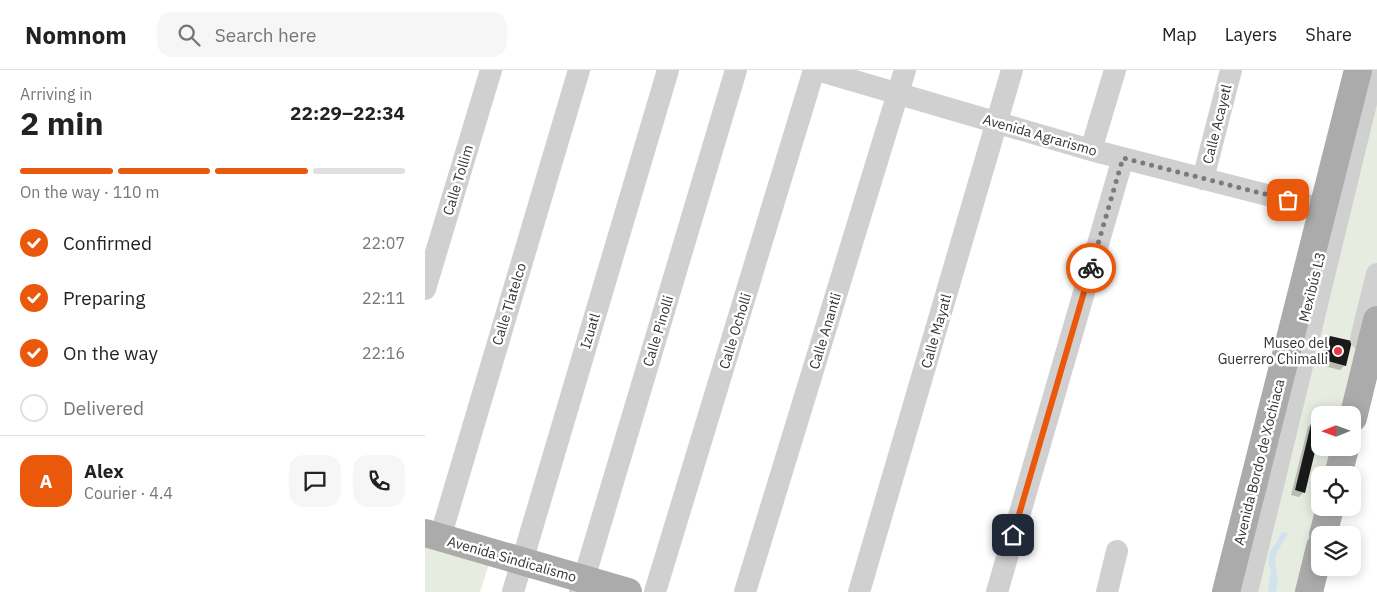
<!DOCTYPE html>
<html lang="en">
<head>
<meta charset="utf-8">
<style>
  :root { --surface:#fff; --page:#f6f6f6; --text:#222; --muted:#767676; --line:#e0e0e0; --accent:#ea580c }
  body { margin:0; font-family:"IBM Plex Sans",sans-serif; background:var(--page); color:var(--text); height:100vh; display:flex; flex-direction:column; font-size:19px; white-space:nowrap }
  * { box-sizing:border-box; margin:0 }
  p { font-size:16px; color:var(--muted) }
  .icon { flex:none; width:28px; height:28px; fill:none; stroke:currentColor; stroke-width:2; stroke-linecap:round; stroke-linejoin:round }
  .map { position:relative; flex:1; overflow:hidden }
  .side { display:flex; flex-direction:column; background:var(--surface); width:425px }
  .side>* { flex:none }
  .needle { width:32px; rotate:269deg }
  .fabs { position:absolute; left:886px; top:336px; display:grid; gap:10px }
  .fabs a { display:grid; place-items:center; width:50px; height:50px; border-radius:10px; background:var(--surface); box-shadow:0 2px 12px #0003; font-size:25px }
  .pin { position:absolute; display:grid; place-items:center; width:42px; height:42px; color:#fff; margin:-21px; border-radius:10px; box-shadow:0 2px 8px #0006 }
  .courier { position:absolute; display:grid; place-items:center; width:50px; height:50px; margin:-25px; border:4px solid #ea580c; border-radius:50%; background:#fff; color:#222; box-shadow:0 1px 6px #0007 }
  .headline em { font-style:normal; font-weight:700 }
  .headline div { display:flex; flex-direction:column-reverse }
  .headline { display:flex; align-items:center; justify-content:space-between; height:85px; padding:0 20px }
  h1 { font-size:32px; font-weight:700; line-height:38px }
  .bar { display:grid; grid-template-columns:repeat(4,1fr); gap:8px 5px; align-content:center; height:60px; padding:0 20px }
  .bar i { height:6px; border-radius:4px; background:var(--line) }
  .bar .current { background:var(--accent) }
  .bar p { grid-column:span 4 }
  .line { display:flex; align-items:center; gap:12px; padding:0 20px; border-top:1px solid var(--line) }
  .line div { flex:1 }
  .round { display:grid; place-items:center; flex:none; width:52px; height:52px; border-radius:15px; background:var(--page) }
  ol { padding:0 20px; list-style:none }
  li { display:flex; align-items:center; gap:15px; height:55px }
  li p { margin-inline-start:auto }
  li .icon { padding:5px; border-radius:50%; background:var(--accent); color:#fff; stroke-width:4 }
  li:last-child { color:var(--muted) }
  li i { width:28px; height:28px; border:2px solid var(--line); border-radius:50% }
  header { display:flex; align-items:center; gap:30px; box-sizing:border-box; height:70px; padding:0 25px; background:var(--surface); border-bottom:1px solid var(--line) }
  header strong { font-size:24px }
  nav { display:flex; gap:28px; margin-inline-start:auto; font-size:18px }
  .search { width:350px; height:45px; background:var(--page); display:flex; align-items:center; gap:12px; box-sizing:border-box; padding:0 18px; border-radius:15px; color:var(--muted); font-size:19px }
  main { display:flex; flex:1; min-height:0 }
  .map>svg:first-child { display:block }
</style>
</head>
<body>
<header>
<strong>Nomnom</strong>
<div class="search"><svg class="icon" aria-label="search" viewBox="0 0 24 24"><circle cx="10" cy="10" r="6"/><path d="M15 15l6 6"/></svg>Search here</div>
<nav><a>Map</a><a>Layers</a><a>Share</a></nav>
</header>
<main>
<section class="side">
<div class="headline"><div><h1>2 min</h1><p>Arriving in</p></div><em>22:29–22:34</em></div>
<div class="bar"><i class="current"></i><i class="current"></i><i class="current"></i><i></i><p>On the way · 110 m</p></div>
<ol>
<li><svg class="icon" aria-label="check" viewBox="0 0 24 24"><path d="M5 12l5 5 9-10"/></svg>Confirmed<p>22:07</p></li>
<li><svg class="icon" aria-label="check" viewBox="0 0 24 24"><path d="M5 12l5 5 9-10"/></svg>Preparing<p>22:11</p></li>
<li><svg class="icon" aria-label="check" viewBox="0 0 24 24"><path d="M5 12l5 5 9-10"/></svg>On the way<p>22:16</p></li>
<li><i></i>Delivered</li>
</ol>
<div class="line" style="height:90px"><b class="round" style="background:var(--accent);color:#fff">A</b><div><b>Alex</b><p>Courier · 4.4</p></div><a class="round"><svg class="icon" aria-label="chat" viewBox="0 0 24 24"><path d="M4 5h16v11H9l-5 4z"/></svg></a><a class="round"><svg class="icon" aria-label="phone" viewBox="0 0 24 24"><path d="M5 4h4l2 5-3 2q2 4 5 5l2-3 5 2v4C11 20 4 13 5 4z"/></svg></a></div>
</section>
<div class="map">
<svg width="952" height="522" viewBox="0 0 952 522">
  <rect width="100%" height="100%" fill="#fff"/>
  <path fill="#e6ecdf" d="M 952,0 L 952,203 L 921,345 L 895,345 L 895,378 L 914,378 L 908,405 L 895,405 L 895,438 L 877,522 L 826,522 Z
    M 0,473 L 64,494 L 55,522 L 0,522 Z"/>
  <path fill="#cfe2ee" d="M 857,462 L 863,463 L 852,482 L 850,491 L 853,511 L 851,522 L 843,522 L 846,499 L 843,494 L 845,481 L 850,475 Z"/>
  <path fill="#0003" d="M 905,267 L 920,295 L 915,300 L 895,295 L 900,272 Z
    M 888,352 L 895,354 L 895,356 L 879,422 L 874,427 L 866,425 L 883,357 Z"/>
  <path fill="#1a1a1a" d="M 905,266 L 927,271 L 921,296 L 899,290 Z
    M 887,350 L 895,352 L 895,361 L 880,423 L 870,420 Z"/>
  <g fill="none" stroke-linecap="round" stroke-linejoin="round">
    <path stroke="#d0d0d0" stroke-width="22" d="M 392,0 L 666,80 L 897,139
      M 666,80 L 690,0
      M 778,109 L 806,0
      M 0,219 L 66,0
      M 936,269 L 952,204
      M 15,468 L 154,0
      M 88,522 L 243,0
      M 155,522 L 311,0
      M 230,522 L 389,0
      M 320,522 L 480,0
      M 434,522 L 587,0
      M 572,522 L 698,88
      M 682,522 L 692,481
      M 822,522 L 949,0"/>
    <path stroke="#ababab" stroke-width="28" d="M 928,348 L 952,250
      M 913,405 L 920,378
      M 0,463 L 203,522
      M 898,465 L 905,438
      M 801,522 L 933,0
      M 884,522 L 895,477"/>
  </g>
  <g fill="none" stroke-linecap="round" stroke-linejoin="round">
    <path stroke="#7a7a7a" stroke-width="5" stroke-dasharray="0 9" d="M 666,198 L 698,88 L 863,130"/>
    <path stroke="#ea580c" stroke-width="6" d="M 588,465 L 666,198"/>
  </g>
  <circle fill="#e63946" stroke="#fff" stroke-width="2" cx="913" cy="281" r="5"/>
  <g text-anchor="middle" stroke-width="5" stroke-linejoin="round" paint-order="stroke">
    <g font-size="14" fill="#333" stroke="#fff">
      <text transform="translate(792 54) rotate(-76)" y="5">Calle Acayetl</text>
      <text transform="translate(615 65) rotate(16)" y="5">Avenida Agrarismo</text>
      <text transform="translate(33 110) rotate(-73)" y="5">Calle Tollim</text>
      <text transform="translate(887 217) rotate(-76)" y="5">Mexibús L3</text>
      <text transform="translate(84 234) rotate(-73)" y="5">Calle Tlatelco</text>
      <text transform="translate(165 261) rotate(-73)" y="5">Izuatl</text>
      <text transform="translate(233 261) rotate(-73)" y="5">Calle Pinolli</text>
      <text transform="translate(310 261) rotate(-73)" y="5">Calle Ocholli</text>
      <text transform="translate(400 261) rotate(-73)" y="5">Calle Anantli</text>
      <text transform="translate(511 261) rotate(-74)" y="5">Calle Mayatl</text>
      <text transform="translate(834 392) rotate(-76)" y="5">Avenida Bordo de Xochiaca</text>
      <text transform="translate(87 489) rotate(16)" y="5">Avenida Sindicalismo</text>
    </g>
    <g font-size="14" fill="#333" stroke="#fff" text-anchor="end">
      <text x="903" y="278">Museo del<tspan x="903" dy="16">Guerrero Chimalli</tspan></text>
    </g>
  </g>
</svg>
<div class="fabs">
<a><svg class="needle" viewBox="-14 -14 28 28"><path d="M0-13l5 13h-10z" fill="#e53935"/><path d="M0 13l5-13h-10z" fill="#767676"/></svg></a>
<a><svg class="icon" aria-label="locate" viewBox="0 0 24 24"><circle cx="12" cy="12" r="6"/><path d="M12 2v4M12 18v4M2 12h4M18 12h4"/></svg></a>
<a><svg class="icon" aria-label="layers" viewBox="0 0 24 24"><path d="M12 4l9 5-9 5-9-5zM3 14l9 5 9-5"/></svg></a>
</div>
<div class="pin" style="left:863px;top:130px;background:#ea580c"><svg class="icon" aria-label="bag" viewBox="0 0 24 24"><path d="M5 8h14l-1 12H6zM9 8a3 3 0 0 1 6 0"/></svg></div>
<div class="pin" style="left:588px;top:465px;background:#1f2937"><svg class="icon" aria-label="home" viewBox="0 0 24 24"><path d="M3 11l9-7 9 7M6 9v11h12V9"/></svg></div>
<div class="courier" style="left:666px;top:198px"><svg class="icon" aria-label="bike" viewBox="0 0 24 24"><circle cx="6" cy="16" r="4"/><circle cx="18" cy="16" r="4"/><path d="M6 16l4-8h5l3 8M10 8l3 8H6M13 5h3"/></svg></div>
</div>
</main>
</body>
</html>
